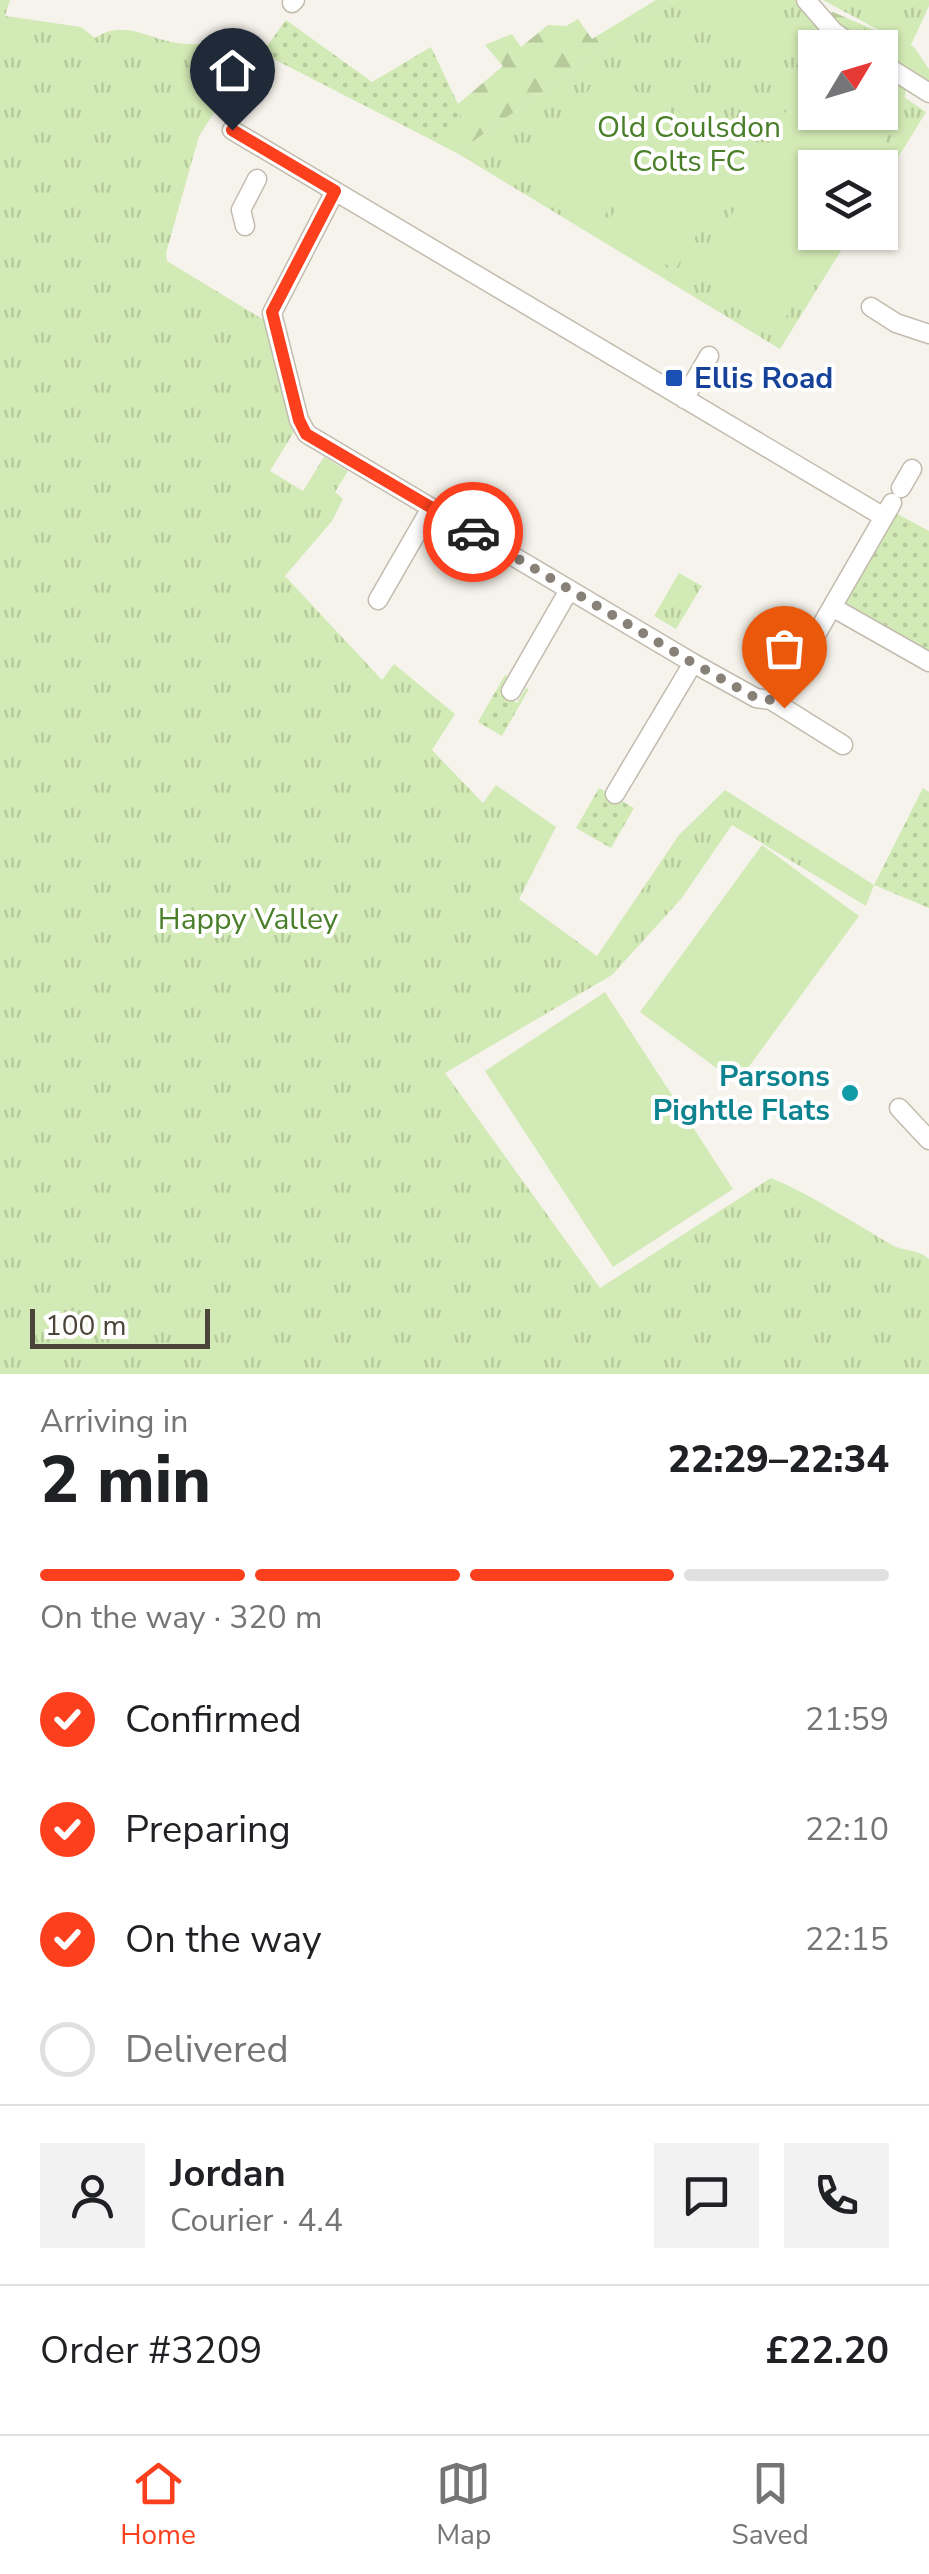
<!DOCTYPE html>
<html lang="en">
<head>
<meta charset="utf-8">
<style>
  :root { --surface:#fff; --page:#f2f2f2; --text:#202124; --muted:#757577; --line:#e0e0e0; --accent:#fc3f1d }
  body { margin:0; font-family:"Nunito Sans",sans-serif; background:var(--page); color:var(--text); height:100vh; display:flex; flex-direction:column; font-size:38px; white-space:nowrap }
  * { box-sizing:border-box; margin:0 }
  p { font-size:32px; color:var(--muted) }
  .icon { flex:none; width:55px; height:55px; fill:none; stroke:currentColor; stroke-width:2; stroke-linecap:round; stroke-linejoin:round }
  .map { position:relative; height:1374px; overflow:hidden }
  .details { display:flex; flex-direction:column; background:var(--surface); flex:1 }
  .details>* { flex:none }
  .needle { width:65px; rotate:52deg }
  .buttons { position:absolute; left:798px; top:30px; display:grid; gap:20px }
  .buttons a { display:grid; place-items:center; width:100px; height:100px; border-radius:0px; background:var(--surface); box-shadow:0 2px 8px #0004; font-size:50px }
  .scale { position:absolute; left:30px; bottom:25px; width:180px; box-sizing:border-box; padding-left:10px; border:5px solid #4b4439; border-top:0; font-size:28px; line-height:35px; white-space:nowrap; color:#4b4439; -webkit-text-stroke:8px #fff; paint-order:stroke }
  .pin { position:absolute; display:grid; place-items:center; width:85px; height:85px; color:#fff; margin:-102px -42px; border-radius:50% 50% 50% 0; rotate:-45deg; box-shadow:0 0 10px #0007 }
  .pin .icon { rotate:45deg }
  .courier { position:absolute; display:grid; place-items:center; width:100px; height:100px; margin:-50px; border:8px solid #fc3f1d; border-radius:50%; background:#fff; color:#222; box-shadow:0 2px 12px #0007 }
  .overview em { font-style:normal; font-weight:800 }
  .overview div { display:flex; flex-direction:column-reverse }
  .overview { display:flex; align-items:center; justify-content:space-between; height:170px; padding:0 40px }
  h1 { font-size:65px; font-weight:800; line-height:75px }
  .bar { display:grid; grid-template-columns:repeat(4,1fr); gap:15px 10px; align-content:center; height:120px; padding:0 40px }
  .bar i { height:12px; border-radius:8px; background:var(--line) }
  .bar .active { background:var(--accent) }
  .bar p { grid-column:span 4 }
  .line { display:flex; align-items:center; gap:25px; padding:0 40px; border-top:2px solid var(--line) }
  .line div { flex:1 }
  .round { display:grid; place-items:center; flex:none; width:105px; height:105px; border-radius:0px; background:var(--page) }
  ol { padding:0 40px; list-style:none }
  li { display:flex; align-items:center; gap:30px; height:110px }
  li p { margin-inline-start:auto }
  li .icon { padding:10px; border-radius:50%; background:var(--accent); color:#fff; stroke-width:4 }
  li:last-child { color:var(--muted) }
  li i { width:55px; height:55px; border:5px solid var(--line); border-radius:50% }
  .menu { display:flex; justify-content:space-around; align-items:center; height:140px; border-top:2px solid var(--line); background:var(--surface); font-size:28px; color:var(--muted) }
  .menu a { display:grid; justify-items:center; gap:5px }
  .menu .active { color:var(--accent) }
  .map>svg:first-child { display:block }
</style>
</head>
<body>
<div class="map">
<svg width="929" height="1374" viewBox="0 0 929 1374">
  <defs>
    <pattern id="grass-dots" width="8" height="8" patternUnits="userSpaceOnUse" patternTransform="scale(2.5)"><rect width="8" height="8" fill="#d2eab5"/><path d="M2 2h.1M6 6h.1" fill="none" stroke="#b6ca9c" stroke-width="1.8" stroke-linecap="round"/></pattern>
    <pattern id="forest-firs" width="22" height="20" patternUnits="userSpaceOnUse" patternTransform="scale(2.5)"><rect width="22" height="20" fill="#d2eab5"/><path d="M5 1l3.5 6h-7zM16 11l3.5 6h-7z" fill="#b6ca9c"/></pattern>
    <pattern id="park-tufts" width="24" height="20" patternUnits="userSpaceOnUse" patternTransform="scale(2.5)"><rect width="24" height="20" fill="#d2eab5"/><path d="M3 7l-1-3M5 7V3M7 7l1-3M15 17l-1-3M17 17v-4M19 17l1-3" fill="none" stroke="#b6ca9c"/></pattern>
  </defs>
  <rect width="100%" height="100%" fill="#f6f3ec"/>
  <path fill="url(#grass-dots)" d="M 286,20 L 372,82 L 431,47 L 475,140 L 457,153 L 262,53 Z
    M 894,512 L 929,531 L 929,655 L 845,605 L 843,600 Z
    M 505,675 L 509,677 L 500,694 L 517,703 L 526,688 L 529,689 L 502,736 L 478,722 Z
    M 599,788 L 634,808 L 611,848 L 576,828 Z
    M 923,788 L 929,792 L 929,908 L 874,885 Z"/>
  <path fill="url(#forest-firs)" d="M 656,0 L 671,0 L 457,153 L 438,143 L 461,124 L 458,104 L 503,66 L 485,45 L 512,34 L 521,47 L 548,25 L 566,26 L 578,19 L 592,39 Z
    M 778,0 L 808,0 L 818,16 L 833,12 L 914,47 L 929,69 L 929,84 L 906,85 L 905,98 L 880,81 L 880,48 L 837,47 Z"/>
  <path fill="url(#park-tufts)" d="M 0,0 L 10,0 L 5,16 L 81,27 L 95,38 C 126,17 152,42 185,44 C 204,45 222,41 240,37 L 256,49 L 199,136 L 166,253 L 167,261 L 267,322 L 295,430 L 270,471 L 303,491 L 324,457 L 348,471 L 335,492 L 343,499 L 332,521 L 285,576 L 382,680 L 394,664 L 455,714 L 432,750 L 483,803 L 496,785 L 556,827 L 519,899 L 597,956 L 679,835 L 725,790 L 874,885 L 866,906 L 732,825 L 681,899 L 612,975 L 445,1073 L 600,1288 L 771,1178 C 814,1196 852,1222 892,1245 C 905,1252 918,1249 929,1259 L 929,1374 L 0,1374 Z
    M 671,0 L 793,0 L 837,47 L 815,48 L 815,112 L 880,112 L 880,81 L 926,112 L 880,187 L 880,168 L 815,168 L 815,232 L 852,233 L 780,349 L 457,153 Z
    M 823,0 L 929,0 L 929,6 L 910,47 Z
    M 679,573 L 702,586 L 676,629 L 654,616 Z"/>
  <path fill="#d2eab5" d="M 723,0 L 747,0 L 786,27 L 761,63 L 706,25 Z
    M 602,69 L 670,113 L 599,224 L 531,180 Z
    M 804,82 L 815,88 L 815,112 L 854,113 L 889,134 L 868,167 L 836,167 L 775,129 Z
    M 681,102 L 751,145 L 675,270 L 605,227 Z
    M 778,138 L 827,167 L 815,168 L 815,232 L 838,233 L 780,327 L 695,275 Z
    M 762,845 L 859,916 L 737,1083 L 640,1012 Z
    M 605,992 L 733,1189 L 613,1267 L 485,1071 Z"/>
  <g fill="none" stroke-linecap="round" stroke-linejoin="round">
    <g stroke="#c2bbae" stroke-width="21">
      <path id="minor" d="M 806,0 L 833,31 L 857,48
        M 292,3 L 295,0
        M 880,62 L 929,93
        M 232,130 L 884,517
        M 335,191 L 272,313 L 299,420 L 307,434 L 693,663 L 756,698 L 771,700 L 843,745
        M 245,226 L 241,210 L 257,179
        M 871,307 L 896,323 L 929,334
        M 684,399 L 709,356
        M 901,488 L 912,469
        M 378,600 L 431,508
        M 832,607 L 929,662
        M 511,691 L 569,590
        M 771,700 L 783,692 L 892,503
        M 615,794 L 693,663
        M 899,1108 L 929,1140"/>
    </g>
    <use href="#minor" stroke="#fff" stroke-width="18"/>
  </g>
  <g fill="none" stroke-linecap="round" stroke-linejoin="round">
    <path stroke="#878178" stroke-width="10" stroke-dasharray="0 18" d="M 473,532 L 693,663 L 756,698 L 771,700 L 784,708"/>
    <path stroke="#fc3f1d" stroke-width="12" d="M 232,130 L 335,191 L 272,312 L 299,420 L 306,434 L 473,532"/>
  </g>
  <rect fill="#1a4fb4" stroke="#fff" stroke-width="4" x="664" y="368" width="20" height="20" rx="5"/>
  <circle fill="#0f9aa8" stroke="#fff" stroke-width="4" cx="850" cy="1093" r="10"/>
  <g text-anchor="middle" stroke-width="8" stroke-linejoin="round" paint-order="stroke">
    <g font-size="30" fill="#4a7f2a" stroke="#fff">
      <text x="689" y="137">Old Coulsdon<tspan x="689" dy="34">Colts FC</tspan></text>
      <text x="248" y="929">Happy Valley</text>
    </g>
    <g font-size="30" font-weight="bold" fill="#164399" stroke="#fff" text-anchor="start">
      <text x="694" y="388">Ellis Road</text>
    </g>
    <g font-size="30" font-weight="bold" fill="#0d838f" stroke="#fff" text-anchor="end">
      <text x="830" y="1086">Parsons<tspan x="830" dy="34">Pightle Flats</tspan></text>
    </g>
  </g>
</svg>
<div class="buttons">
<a><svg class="needle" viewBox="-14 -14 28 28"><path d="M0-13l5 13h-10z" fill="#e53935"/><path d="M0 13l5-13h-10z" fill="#757577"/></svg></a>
<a><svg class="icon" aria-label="layers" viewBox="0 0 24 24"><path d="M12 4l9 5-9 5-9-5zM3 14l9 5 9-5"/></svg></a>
</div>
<div class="scale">100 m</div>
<div class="pin" style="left:784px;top:708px;background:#ea580c"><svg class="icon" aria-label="bag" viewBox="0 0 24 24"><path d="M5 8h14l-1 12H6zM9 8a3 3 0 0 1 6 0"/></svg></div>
<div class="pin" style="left:232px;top:130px;background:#1f2937"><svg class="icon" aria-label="home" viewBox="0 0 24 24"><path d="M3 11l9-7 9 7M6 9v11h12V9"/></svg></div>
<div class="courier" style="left:473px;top:532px"><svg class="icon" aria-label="car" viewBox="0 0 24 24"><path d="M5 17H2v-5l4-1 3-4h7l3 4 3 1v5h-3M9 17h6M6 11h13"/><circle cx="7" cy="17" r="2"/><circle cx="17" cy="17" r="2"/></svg></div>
</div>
<section class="details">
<div class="overview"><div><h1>2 min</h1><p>Arriving in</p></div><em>22:29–22:34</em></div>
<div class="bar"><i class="active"></i><i class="active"></i><i class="active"></i><i></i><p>On the way · 320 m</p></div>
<ol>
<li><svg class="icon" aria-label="check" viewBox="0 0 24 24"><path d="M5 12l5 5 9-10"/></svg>Confirmed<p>21:59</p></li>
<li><svg class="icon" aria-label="check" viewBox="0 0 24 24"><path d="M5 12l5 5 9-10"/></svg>Preparing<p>22:10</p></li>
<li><svg class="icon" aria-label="check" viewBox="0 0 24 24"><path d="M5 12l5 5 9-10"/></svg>On the way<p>22:15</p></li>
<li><i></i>Delivered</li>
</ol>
<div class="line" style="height:180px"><a class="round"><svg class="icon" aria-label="person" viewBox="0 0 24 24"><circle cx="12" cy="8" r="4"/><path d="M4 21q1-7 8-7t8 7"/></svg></a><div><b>Jordan</b><p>Courier · 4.4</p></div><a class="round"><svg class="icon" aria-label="chat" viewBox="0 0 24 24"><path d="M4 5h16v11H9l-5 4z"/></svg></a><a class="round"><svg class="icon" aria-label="phone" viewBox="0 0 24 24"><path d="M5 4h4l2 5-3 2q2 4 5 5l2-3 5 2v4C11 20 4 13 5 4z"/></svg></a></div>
<div class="line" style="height:130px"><div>Order #3209</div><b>£22.20</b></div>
</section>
<nav class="menu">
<a class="active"><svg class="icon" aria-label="home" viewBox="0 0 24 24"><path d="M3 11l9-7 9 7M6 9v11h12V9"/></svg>Home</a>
<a><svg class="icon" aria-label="map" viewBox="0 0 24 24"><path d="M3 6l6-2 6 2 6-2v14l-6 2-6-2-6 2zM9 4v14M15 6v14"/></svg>Map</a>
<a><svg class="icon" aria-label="saved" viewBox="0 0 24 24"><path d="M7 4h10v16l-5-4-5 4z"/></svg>Saved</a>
</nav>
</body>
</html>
